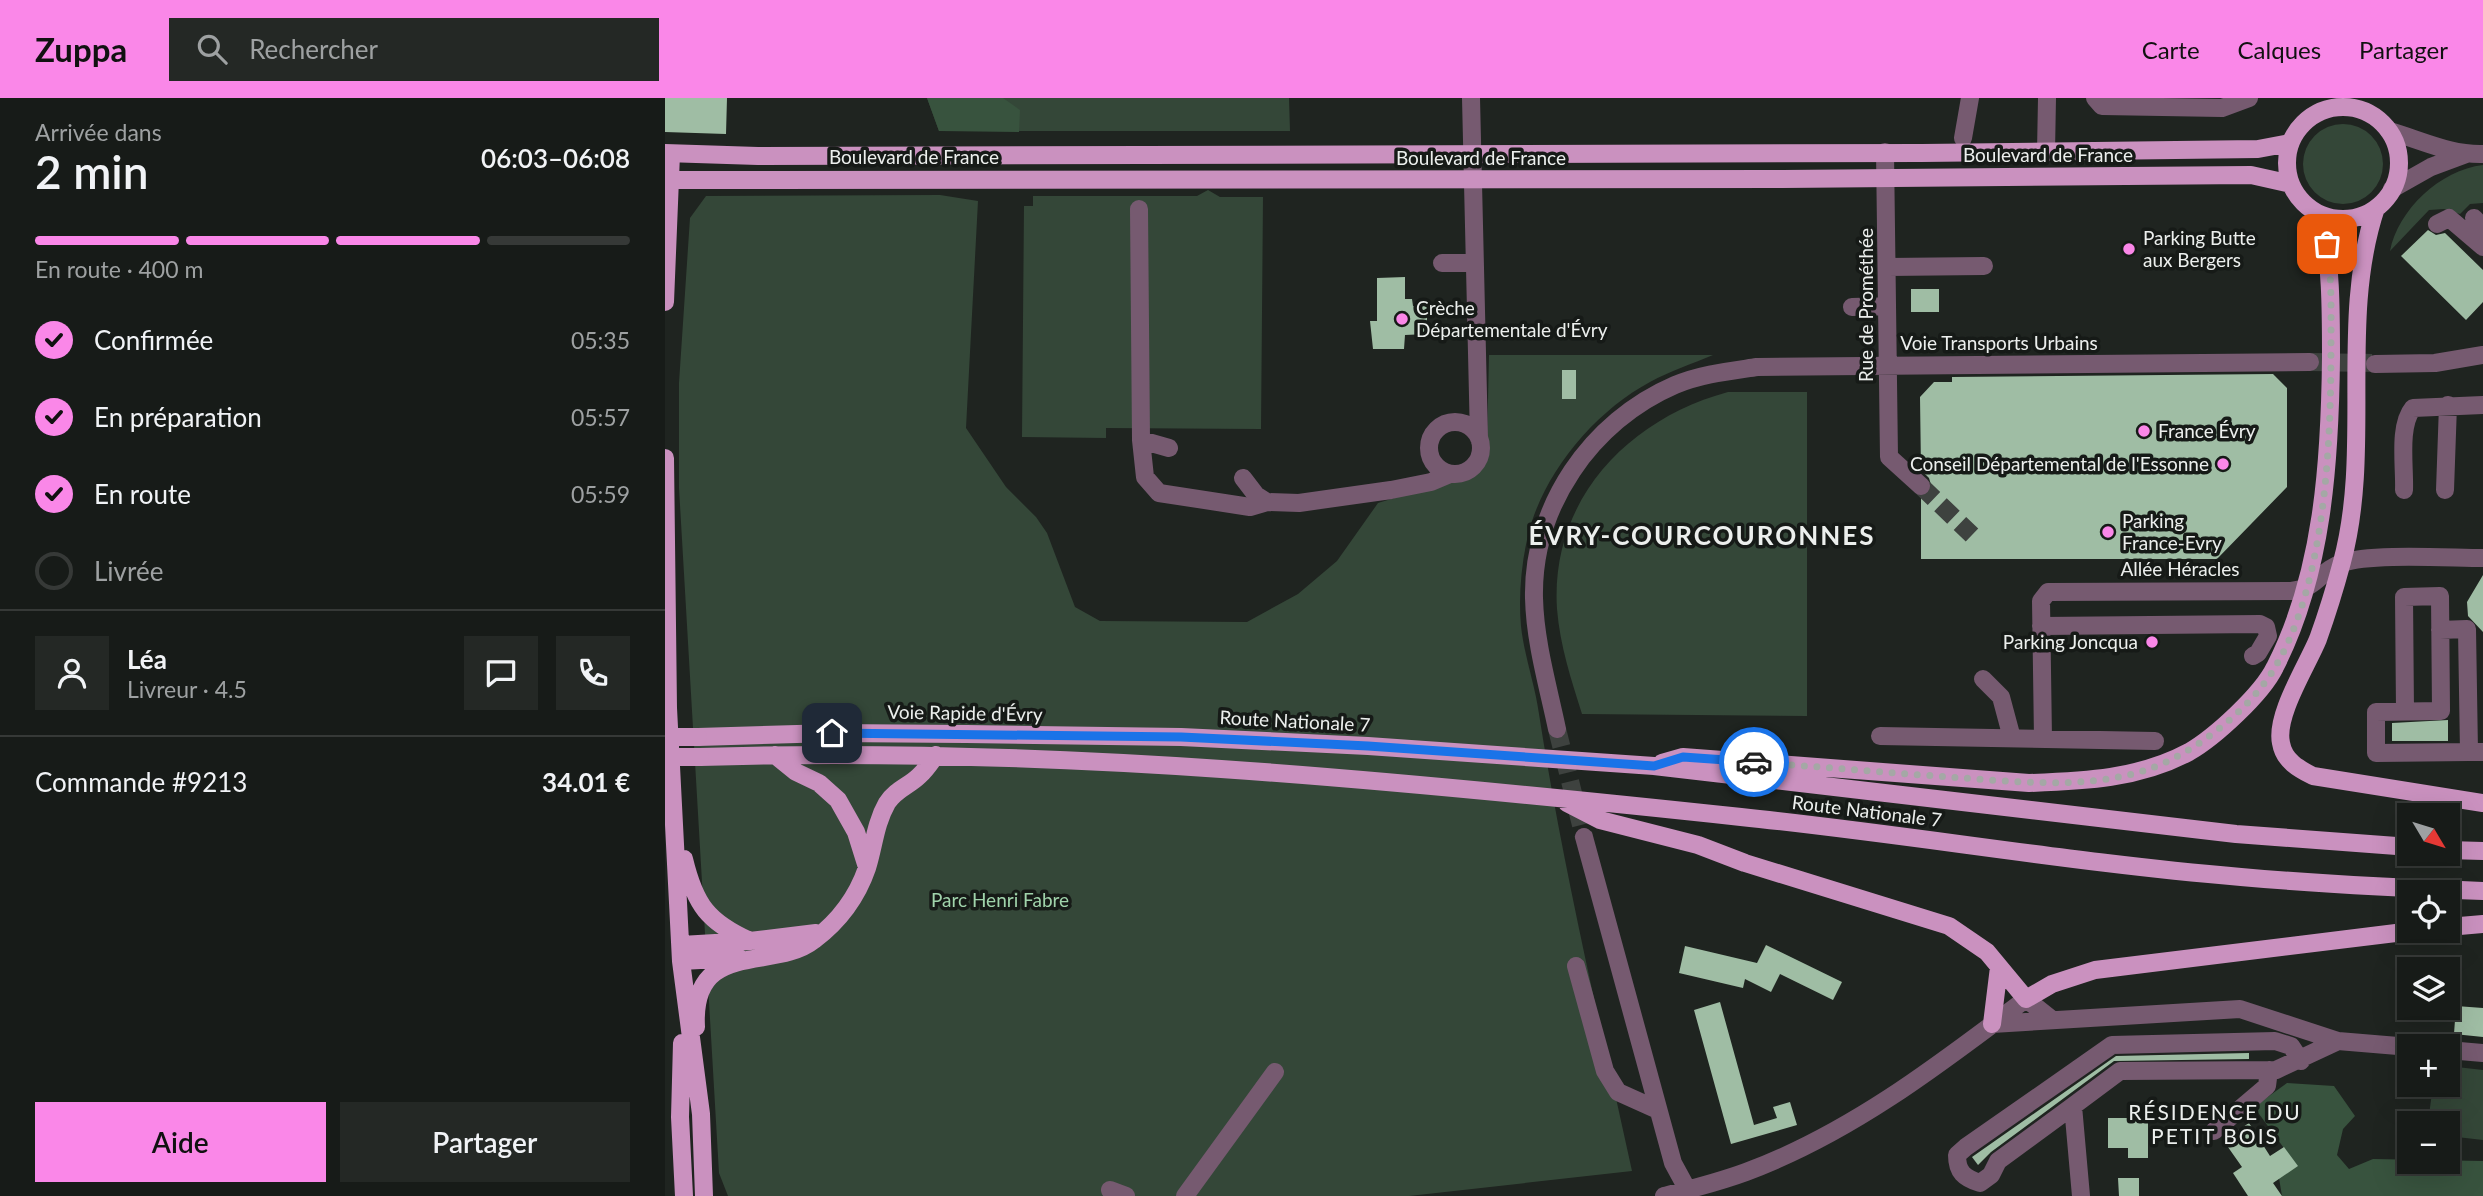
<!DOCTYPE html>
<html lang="fr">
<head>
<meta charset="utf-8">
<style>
  :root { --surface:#171b18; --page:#242825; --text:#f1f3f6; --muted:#9ea1a2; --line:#363937; --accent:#fa87e8 }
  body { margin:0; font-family:Lato,sans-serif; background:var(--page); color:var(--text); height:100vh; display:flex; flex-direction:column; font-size:26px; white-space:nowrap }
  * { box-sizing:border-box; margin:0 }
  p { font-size:23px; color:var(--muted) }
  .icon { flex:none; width:38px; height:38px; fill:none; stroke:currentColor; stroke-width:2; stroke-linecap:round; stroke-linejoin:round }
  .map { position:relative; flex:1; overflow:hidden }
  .details { display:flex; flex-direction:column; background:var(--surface); width:665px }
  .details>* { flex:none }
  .needle { width:46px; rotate:128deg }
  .fabs { position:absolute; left:1732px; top:705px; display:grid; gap:14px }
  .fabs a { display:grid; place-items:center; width:63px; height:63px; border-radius:0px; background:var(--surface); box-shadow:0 7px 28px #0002,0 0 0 2px var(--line); font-size:35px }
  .pin { position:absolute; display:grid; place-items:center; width:60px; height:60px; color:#fff; margin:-30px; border-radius:14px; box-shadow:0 4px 10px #0006 }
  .courier { position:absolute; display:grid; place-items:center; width:70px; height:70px; margin:-35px; border:5px solid #1a73e8; border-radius:50%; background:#fff; color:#222; box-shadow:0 2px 9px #0007 }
  .overview em { font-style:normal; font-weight:600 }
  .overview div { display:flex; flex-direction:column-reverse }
  .overview { display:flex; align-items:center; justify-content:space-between; height:119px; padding:0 35px }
  h1 { font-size:46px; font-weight:600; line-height:52px }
  .bar { display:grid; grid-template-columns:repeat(4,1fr); gap:10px 7px; align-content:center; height:84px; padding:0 35px }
  .bar i { height:9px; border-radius:5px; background:var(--line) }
  .bar .on { background:var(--accent) }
  .bar p { grid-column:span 4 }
  .line { display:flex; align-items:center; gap:18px; padding:0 35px; border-top:2px solid var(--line) }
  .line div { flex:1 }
  .round { display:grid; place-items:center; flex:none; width:74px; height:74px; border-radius:0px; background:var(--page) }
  ol { padding:0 35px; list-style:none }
  li { display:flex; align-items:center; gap:21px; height:77px }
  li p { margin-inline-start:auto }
  li .icon { padding:7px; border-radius:50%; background:var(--accent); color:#111; stroke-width:4 }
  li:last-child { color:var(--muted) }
  li i { width:38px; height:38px; border:4px solid var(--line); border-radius:50% }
  .primary-button { display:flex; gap:14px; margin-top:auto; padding:14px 35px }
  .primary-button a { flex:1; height:80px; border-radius:0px; background:var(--accent); color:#111; font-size:28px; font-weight:600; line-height:80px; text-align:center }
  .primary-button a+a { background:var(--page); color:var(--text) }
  header { display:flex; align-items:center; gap:42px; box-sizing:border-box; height:98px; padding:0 35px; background:var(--accent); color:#111 }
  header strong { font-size:33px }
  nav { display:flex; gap:38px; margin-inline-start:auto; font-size:24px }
  .search { width:490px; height:63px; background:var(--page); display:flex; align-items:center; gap:18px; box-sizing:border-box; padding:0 24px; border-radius:0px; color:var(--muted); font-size:26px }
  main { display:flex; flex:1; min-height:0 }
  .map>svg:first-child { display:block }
</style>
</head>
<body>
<header>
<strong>Zuppa</strong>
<div class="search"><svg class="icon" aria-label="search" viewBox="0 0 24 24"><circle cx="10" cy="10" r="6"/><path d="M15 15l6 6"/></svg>Rechercher</div>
<nav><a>Carte</a><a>Calques</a><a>Partager</a></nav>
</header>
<main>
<section class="details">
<div class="overview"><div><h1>2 min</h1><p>Arrivée dans</p></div><em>06:03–06:08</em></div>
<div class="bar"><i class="on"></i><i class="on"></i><i class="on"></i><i></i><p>En route · 400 m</p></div>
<ol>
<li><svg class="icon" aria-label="check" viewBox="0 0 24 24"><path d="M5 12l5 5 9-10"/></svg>Confirmée<p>05:35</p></li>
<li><svg class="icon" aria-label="check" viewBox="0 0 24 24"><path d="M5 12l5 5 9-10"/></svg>En préparation<p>05:57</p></li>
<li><svg class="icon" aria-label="check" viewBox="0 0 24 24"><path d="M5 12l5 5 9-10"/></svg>En route<p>05:59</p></li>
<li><i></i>Livrée</li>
</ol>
<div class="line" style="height:126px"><a class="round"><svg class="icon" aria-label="person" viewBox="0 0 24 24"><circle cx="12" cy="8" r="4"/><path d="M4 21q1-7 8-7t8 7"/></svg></a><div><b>Léa</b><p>Livreur · 4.5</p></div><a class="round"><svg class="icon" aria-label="chat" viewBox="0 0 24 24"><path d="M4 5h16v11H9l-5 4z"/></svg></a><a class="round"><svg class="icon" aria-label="phone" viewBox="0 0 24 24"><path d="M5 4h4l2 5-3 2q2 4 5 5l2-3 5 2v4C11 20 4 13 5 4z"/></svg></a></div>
<div class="line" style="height:91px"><div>Commande #9213</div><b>34.01 €</b></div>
<div class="primary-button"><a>Aide</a><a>Partager</a></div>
</section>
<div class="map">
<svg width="1818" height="1098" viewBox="0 0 1818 1098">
  <rect width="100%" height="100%" fill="#1f2420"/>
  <path fill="#344738" d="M 262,0 L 624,0 L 625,33 L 274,33 Z
    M1638 66a40 40 0 1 1 80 0a40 40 0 1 1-80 0Z
    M 1818,67 L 1818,105 L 1805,106 L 1795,116 L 1779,111 L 1764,112 L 1725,153 C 1733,112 1775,72 1818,67 Z
    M 543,92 L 555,99 L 598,99 L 596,331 L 441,330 L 441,340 L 357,339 L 359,108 L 368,108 L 368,98 L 532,98 Z
    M 275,97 L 313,103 L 301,330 L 341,389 L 371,419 L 382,435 L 410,509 L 435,523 L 582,524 L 633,496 L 672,463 L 713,405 L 797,379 L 815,364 L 822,346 L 824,257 L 1048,257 C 1027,266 1005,273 985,284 C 933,312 886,366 867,423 C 857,455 853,495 856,528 C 859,557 870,587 874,616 C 898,770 934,921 967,1073 L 744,1098 L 63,1098 L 54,1075 L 14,390 L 14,285 L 25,120 L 41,98 Z
    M 1063,294 L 1142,294 L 1142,618 L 917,616 C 906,581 895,548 892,511 C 885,402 963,321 1063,294 Z
    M 1783,968 L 1818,972 L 1818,1042 L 1783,1038 L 1783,1026 L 1763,1025 L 1768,987 L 1783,987 Z"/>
  <path fill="#38533e" d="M 262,0 L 338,0 L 355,12 L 354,34 L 274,33 Z
    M 1622,985 L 1669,988 L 1690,1018 L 1678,1031 L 1672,1057 L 1684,1071 L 1708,1061 L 1818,1063 L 1818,1098 L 1617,1098 L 1614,1080 L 1632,1068 L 1589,1009 Z"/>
  <path fill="#9fbda4" d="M 0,0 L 62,0 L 61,36 L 0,34 Z
    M 1763,132 L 1771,137 L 1780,135 L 1818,172 L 1818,204 L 1801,222 L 1736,158 Z
    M 740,179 L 740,201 L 747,201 L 748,208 L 762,208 L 762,236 L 740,237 L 739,251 L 708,251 L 705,223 L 712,223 L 712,180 Z
    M 1246,191 L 1274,191 L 1274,214 L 1246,214 Z
    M 897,272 L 911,272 L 911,301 L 897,301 Z
    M 1608,276 L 1622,290 L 1622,389 L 1552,461 L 1256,461 L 1256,399 L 1264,396 L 1267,390 L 1264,380 L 1256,372 L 1255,299 L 1269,284 L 1287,284 L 1287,279 Z
    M 1818,477 L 1818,534 L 1803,518 L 1802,504 Z
    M 1783,622 L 1783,643 L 1727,643 L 1727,625 Z
    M 1101,847 L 1177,884 L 1168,902 L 1115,876 L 1106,894 L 1080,881 L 1078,890 L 1014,875 L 1020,848 L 1092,865 Z
    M 1055,904 L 1089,1027 L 1112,1020 L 1108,1009 L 1125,1004 L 1132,1027 L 1066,1046 L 1029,912 Z
    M 1791,908 L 1818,910 L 1818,939 L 1789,936 Z
    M 1584,955 L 1584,961 L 1449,963 L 1326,1054 L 1313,1067 L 1307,1059 L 1451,958 Z
    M 1443,1020 L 1483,1020 L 1483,1060 L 1463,1060 L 1463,1050 L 1443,1050 Z
    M 1584,1025 L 1605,1058 L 1619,1049 L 1633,1068 L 1608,1085 L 1617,1098 L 1583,1098 L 1568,1075 L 1577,1069 L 1558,1042 Z
    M 1453,1080 L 1474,1080 L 1474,1098 L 1454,1098 Z"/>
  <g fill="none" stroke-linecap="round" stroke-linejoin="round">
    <path stroke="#3e423f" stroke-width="18" stroke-dasharray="18 9" stroke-linecap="butt" d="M 1645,264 L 1707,265
      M 1256,388 L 1307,437
      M 892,631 L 919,739"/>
    <path stroke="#765a70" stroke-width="18" d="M 806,0 L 814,340
      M 1430,0 L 1437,8 L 1557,10 L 1584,0
      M 1724,33 C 1756,42 1785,57 1818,56
      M 1298,40 L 1305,0
      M 1220,54 L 1224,359 L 1256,388
      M 1381,54 L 1382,0
      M 1727,91 L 1766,69 L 1801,56
      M 474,111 L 476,342 L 480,379 L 494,395 L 585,409 L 602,404 L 634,405 L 726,392 L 766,384 L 785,376
      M 1809,120 L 1818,130
      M 1772,126 L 1784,120 L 1818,149
      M 777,165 L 810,165
      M 1222,169 L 1319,168
      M 1187,209 L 1222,208
      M 1710,266 L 1770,265 L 1818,257
      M764 350a26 26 0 1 1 52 0a26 26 0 1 1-52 0Z
      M 476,342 L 504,350
      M 578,380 L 591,397 L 602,404
      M 1739,392 C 1740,369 1733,328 1748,310 L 1818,307
      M 1780,392 L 1783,307
      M 1376,528 L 1595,526 L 1601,529 L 1603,538 L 1593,555 L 1588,558
      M 1775,532 L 1802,531 L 1804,654 L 1818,654
      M 1318,581 L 1336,599 L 1347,640
      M 1740,613 L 1739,499 L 1775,498 L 1776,613 L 1711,614 L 1711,655 L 1804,654
      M 892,631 C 883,588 870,544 869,500 C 867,409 926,323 1010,287 C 1036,276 1065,273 1092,269 L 1645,264
      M 1215,638 L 1490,643
      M 1378,641 L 1376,503 L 1383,494 L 1626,493 C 1654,490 1655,472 1677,465 C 1706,455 1784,460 1818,460
      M 919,739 L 1008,1065 L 1026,1098
      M 911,868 L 940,973 L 953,994 L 993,1012
      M 1327,926 L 1575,911 L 1673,943 L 1745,949
      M 1783,952 L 1818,955
      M 1408,1008 L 1333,1063 L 1326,1077 L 1315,1085 C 1299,1080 1292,1074 1292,1057 L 1301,1049 L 1447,947 L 1610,943 L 1626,948 L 1636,963
      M 1549,1033 L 1602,988 L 1604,972
      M 445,1092 L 461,1098
      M 520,1098 L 610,974
      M 999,1098 C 1026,1091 1054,1084 1081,1074 C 1184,1036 1274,967 1361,901 L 1385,920
      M 1416,1098 L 1408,1008 L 1455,973 L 1611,972 L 1673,943"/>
    <path stroke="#ca91bf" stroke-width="18" d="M1622 65a56 56 0 1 1 112 0a56 56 0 1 1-112 0Z
      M 0,55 L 93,58 L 1257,55 L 1593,51 L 1625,45
      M 0,82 L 1118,81 L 1586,77 L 1626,86
      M 1711,110 C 1673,223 1708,349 1677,464 C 1670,490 1662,516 1653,541 C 1642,568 1610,617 1616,645 C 1619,663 1634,671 1648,678 L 1818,705
      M 0,204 L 6,56
      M 0,360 L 3,610 L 16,863 L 36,1016 L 39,1098
      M 33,639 L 167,635 L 301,636 L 516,639 L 703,648 L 989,668 L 1571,736 L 1745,749
      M 110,657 L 131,674 L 154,685 L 173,702 L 191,734 L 201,766
      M 35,659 C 383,648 730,682 1076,719 C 1242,736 1408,765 1576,779 C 1656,786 1737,790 1818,793
      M 997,665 L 1018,659 L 1364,685 C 1419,683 1474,681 1524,654 C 1550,639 1597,596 1610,569 C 1658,475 1665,363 1666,259 C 1666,211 1666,164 1656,117
      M 902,705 L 935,722 L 1033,747 L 1080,765 L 1284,828 L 1322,854 L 1361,901 L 1387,886 L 1430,872 L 1747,833
      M 1783,752 L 1818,753
      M 19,761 C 30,807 43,824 85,843
      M 1783,829 L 1818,826
      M 16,847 L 85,843 L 151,835
      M 16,863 L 74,860
      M 1327,926 L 1334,869
      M 31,929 C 26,840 109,874 149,842 C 173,824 192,799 202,770 C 209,748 210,726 222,705 C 231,691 244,688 254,678 C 261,672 266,664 271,657
      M 17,945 L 15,1019 L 19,1098"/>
    <path stroke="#ca91bf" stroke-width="18" d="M 0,639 L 33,639
      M 0,659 L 35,659"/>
  </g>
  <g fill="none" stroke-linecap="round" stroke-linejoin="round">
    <path stroke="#a4a8a5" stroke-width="7" stroke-dasharray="0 12.6" d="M 1089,664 C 1154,669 1218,674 1283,679 C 1347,683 1416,692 1478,673 C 1526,658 1583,614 1609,571 C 1661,486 1666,344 1666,247 C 1666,213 1667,180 1662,146"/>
    <path stroke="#1a73e8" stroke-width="9" d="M 167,635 L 516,639 L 703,648 L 989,668 L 1018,659 L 1089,664"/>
  </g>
  <g fill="#fa87e8" stroke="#161a17" stroke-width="2.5">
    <circle cx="1464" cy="151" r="7"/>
    <circle cx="737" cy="221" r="7"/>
    <circle cx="1479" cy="333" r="7"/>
    <circle cx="1558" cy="366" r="7"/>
    <circle cx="1443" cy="434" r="7"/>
    <circle cx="1487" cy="544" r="7"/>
  </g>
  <g text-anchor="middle" stroke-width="7" stroke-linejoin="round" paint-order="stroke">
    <g font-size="19" fill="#ecefed" stroke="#161a17">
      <text x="1383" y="64">Boulevard de France</text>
      <text x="249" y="66">Boulevard de France</text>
      <text x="816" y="67">Boulevard de France</text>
      <text transform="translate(1201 207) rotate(-90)" y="7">Rue de Prométhée</text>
      <text x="1334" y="252">Voie Transports Urbains</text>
      <text x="1515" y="478">Allée Héracles</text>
      <text transform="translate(300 615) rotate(1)" y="7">Voie Rapide d'Évry</text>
      <text transform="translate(630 623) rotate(3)" y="7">Route Nationale 7</text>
      <text transform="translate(1202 713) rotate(7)" y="7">Route Nationale 7</text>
    </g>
    <g font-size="19" fill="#ecefed" stroke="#161a17" text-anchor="start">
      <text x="1478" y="147">Parking Butte<tspan x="1478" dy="22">aux Bergers</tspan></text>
      <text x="751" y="217">Crèche<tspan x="751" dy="22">Départementale d'Évry</tspan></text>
      <text x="1493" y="340">France Évry</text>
      <text x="1544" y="373" text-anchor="end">Conseil Départemental de l'Essonne</text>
      <text x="1457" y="430">Parking<tspan x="1457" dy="22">France-Evry</tspan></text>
      <text x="1473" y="551" text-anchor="end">Parking Joncqua</text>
    </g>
    <g font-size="19" fill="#a0d3ab" stroke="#161a17">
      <text x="335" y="809">Parc Henri Fabre</text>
    </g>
    <g font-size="21" letter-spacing="2" fill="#ecefed" stroke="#161a17">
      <text x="1550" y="1022">RÉSIDENCE DU<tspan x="1550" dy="24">PETIT BOIS</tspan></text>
    </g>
    <g font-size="26" font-weight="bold" letter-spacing="2" fill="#ecefed" stroke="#161a17">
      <text x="1037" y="447">ÉVRY-COURCOURONNES</text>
    </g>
  </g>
</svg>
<div class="fabs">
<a><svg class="needle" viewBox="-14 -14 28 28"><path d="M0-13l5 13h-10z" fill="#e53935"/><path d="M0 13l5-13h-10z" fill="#9ea1a2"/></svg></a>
<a><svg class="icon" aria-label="locate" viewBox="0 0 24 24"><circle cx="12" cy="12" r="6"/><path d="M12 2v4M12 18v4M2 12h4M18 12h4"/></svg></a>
<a><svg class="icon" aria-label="layers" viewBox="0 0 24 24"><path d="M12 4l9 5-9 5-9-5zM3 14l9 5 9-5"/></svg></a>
<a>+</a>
<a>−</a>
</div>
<div class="pin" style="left:1662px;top:146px;background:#ea580c"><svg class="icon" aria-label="bag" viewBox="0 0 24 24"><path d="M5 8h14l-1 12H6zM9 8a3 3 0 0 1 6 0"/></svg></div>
<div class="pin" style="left:167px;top:635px;background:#1f2937"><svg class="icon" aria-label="home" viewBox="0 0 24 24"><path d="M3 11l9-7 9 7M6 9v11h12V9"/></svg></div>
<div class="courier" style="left:1089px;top:664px"><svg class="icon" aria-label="car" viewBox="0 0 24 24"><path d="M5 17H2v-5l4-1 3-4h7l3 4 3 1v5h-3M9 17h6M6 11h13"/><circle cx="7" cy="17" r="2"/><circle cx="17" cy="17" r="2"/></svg></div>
</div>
</main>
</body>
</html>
